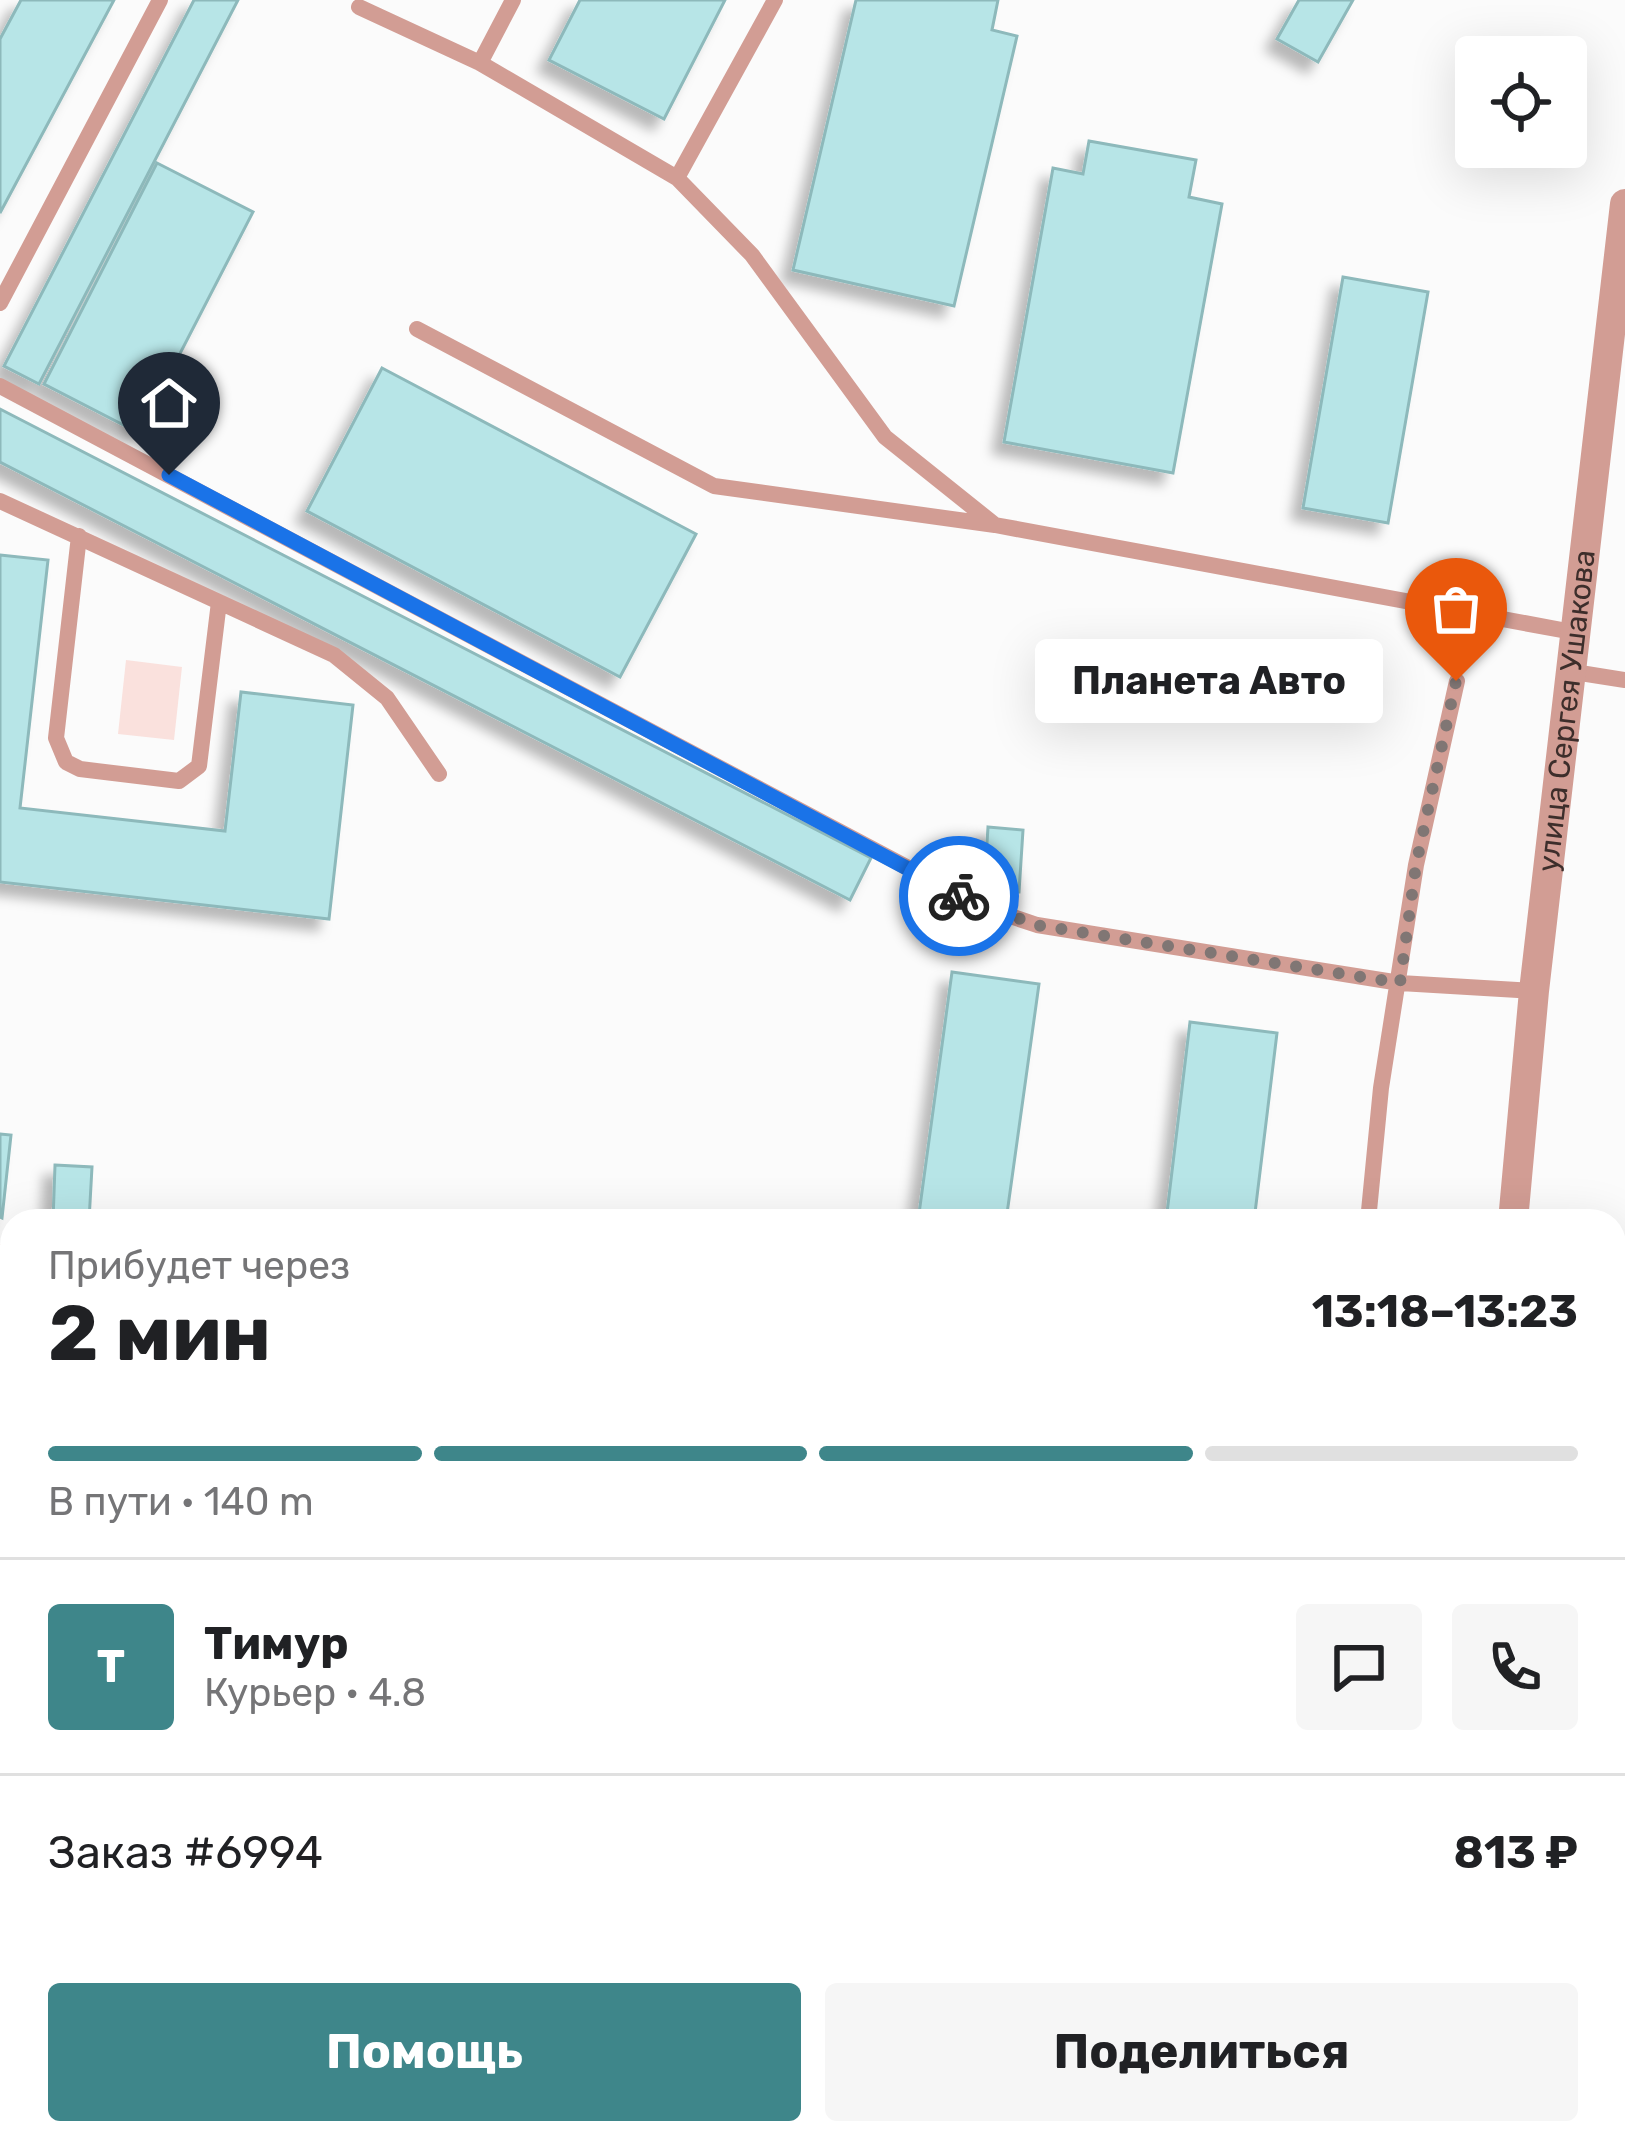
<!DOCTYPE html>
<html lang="ru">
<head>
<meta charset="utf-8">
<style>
  :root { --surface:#fff; --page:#f6f6f6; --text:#202124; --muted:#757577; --line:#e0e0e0; --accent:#3e868a }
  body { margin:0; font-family:Rubik,sans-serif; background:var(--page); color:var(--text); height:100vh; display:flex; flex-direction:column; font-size:45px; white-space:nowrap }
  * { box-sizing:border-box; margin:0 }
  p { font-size:39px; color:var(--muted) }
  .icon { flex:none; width:66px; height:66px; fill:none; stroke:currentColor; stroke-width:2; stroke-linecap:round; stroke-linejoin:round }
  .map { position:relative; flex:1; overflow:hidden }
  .sheet { position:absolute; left:0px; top:1209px; width:1626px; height:936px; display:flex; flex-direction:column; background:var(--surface); border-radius:36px 36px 0 0; box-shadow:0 12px 48px #0002 }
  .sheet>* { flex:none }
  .fabs { position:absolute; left:1455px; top:36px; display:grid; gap:24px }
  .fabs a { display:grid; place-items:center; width:132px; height:132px; border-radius:12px; background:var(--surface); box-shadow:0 12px 48px #0002; font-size:60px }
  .pin { position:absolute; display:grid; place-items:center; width:102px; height:102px; color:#fff; margin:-123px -51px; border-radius:50% 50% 50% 0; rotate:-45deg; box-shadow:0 0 12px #0007 }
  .pin .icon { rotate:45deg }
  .courier { position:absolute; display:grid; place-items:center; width:120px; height:120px; margin:-60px; border:9px solid #1a73e8; border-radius:50%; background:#fff; color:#222; box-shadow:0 3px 15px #0007 }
  .bubble { position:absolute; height:84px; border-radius:12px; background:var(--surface); box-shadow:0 12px 48px #0002; font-size:39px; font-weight:700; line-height:84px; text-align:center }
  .headline em { font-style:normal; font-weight:700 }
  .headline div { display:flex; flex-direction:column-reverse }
  .headline { display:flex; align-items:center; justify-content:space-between; height:204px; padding:0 48px }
  h1 { font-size:78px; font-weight:700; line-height:90px }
  .bar { display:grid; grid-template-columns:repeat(4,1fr); gap:18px 12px; align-content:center; height:144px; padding:0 48px }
  .bar i { height:15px; border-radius:9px; background:var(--line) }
  .bar .on { background:var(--accent) }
  .bar p { grid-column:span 4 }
  .line { display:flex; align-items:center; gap:30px; padding:0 48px; border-top:3px solid var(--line) }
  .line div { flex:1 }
  .round { display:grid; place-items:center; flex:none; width:126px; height:126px; border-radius:12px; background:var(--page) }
  .button { display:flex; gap:24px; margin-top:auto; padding:24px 48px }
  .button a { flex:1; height:138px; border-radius:12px; background:var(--accent); color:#fff; font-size:48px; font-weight:700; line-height:138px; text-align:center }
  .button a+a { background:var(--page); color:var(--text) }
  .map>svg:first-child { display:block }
</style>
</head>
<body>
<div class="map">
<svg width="1625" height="2145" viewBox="0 0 1625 2145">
  <defs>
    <filter id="shadow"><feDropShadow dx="-11" dy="11" stdDeviation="6" flood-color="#0004"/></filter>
  </defs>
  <rect width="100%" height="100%" fill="#fbfbfb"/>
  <path fill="#f9eeed" d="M 0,1918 L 12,1920 L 12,2133 L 497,2133 L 496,2145 L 0,2145 Z"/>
  <path fill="#fae1dd" d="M 126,660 L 182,667 L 174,740 L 118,734 Z"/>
  <path fill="#b7e5e7" stroke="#8db9bb" stroke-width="3" filter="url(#shadow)" d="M 21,0 L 114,0 L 0,213 L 0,39 Z
    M 194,0 L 238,0 L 39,384 L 4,366 Z
    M 580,0 L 725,0 L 664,119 L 549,60 Z
    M 856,0 L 998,0 L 992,30 L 1017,36 L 954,306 L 793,270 Z
    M 1299,0 L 1353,0 L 1318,62 L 1277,39 Z
    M 1089,141 L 1196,160 L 1189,197 L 1222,204 L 1173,473 L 1004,442 L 1053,168 L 1083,174 Z
    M 157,163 L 253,212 L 139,433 L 44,384 Z
    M 1343,277 L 1428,292 L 1388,523 L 1303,508 Z
    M 382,368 L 696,534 L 620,677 L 307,511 Z
    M 0,409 L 871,858 L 850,900 L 0,462 Z
    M 0,555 L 48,560 L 20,808 L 225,831 L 241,692 L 353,705 L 329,919 L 0,882 Z
    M 988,827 L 1023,830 L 1019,892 L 984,891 Z
    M 952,972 L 1039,984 L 1006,1221 L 918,1221 Z
    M 1190,1022 L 1277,1033 L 1254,1221 L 1166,1221 Z
    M 0,1134 L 11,1135 L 2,1218 L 0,1217 Z
    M 55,1165 L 92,1167 L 89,1221 L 53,1221 Z
    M 0,1786 L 12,1787 L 12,1871 L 0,1870 Z
    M 29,2133 L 105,2133 L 104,2145 L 28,2145 Z
    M 321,2133 L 404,2133 L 403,2145 L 320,2145 Z
    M 1179,2133 L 1271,2133 L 1270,2145 L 1177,2145 Z"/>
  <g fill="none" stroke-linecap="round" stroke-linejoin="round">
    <path stroke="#98908e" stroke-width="8" stroke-dasharray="6 6" stroke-linecap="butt" d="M 0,1421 L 12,1432
      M 0,1473 L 10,1483
      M 12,1479 L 7,1509 L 12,1533"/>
    <path stroke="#d29d94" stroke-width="16" d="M 359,7 L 480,63 L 677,178 L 752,255 L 885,437 L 995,525
      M 480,63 L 513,0
      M 677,178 L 775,0
      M 0,303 L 160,0
      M 417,329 L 714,486 L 995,525 L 1578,633
      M 0,386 L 980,906 L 1037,925 L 1400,983 L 1534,991
      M 0,501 L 334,655 L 387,698 L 439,774
      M 79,536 L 56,738 L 66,762 L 80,769 L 179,781 L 199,766 L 219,602
      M 1574,672 L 1625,680
      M 1368,1221 L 1381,1088 L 1416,865 L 1457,681
      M 0,1252 L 12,1253
      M 0,1691 L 12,1692
      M 0,1904 L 12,1905
      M 1614,1988 L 1625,1990
      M 452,2145 L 453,2133
      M 1143,2145 L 1144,2133"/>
    <g stroke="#d29d94" stroke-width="30">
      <path id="s1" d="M 1513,1221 L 1534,991 L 1625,204"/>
      <path d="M 1393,2145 L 1394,2133"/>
    </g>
  </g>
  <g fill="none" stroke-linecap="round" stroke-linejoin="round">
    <path stroke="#807674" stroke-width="12" stroke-dasharray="0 21.6" d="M 959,896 L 1036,925 L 1400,983 L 1416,865 L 1456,681"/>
    <path stroke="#1a73e8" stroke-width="15" d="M 169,475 L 959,896"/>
  </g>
  <g text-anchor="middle" stroke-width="9" stroke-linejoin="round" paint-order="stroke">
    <g font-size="30" fill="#3d2e2b" stroke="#fff">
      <text dy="10" stroke="none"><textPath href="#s1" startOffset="513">улица Сергея Ушакова</textPath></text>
    </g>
  </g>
</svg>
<div class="fabs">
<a><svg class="icon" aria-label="locate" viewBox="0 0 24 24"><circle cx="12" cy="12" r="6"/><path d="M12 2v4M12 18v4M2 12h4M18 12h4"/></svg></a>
</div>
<div class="pin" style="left:1456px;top:681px;background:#ea580c"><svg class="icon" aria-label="bag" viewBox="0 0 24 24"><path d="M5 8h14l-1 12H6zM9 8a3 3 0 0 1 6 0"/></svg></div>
<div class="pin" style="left:169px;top:475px;background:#1f2937"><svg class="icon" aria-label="home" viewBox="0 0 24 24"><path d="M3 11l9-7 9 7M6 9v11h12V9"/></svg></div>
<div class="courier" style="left:959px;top:896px"><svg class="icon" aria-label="bike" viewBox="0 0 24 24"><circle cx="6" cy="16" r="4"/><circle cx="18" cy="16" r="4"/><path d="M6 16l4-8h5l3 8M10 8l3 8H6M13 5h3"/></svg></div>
<div class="bubble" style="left:1035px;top:639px;width:348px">Планета Авто</div>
<section class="sheet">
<div class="headline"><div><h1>2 мин</h1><p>Прибудет через</p></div><em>13:18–13:23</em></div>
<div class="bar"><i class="on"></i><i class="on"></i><i class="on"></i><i></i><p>В пути · 140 m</p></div>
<div class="line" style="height:216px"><b class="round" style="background:var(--accent);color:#fff">Т</b><div><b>Тимур</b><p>Курьер · 4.8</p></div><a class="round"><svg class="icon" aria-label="chat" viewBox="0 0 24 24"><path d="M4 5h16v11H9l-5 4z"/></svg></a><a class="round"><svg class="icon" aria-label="phone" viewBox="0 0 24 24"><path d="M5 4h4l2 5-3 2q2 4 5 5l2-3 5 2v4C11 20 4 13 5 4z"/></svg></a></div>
<div class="line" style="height:156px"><div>Заказ #6994</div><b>813 ₽</b></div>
<div class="button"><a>Помощь</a><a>Поделиться</a></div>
</section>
</div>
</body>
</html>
